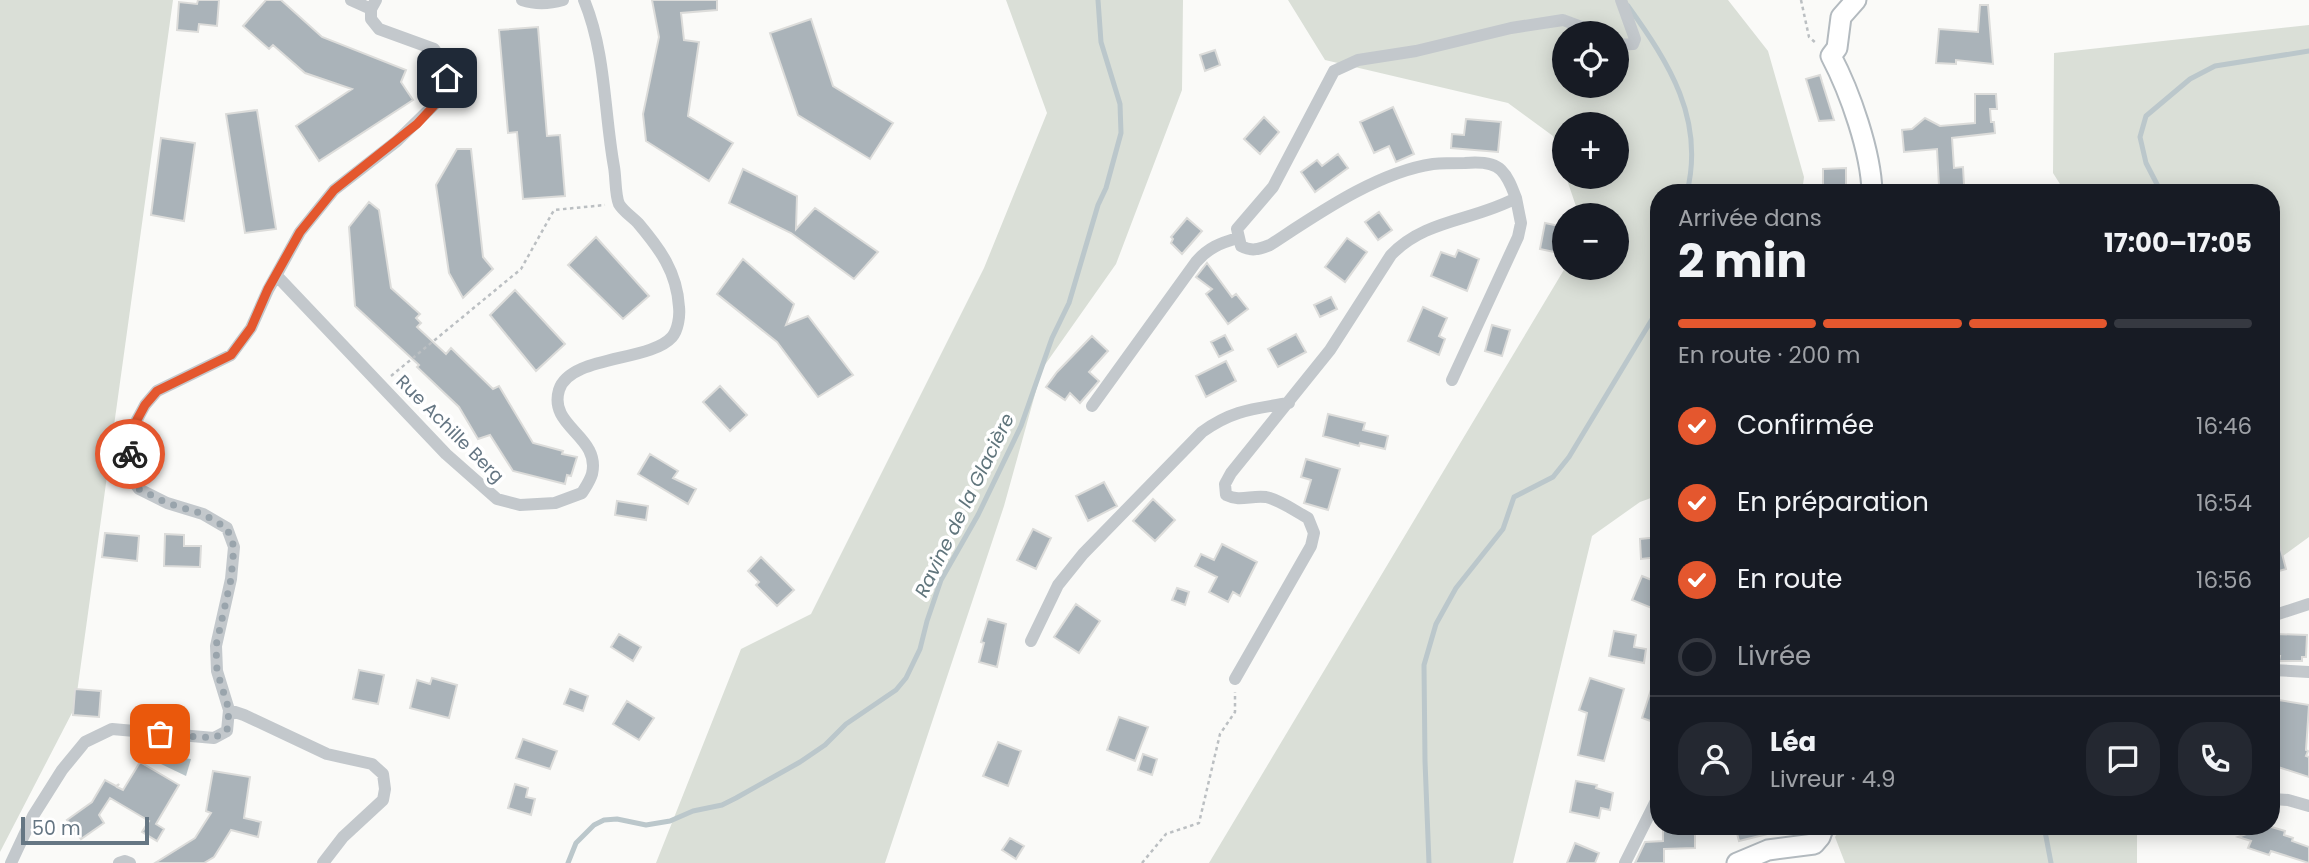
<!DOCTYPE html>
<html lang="fr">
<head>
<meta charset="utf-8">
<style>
  :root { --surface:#171b24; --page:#242831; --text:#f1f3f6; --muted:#9ea1a6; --line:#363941; --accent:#e4572e }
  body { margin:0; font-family:Poppins,sans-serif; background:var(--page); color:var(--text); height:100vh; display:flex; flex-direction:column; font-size:26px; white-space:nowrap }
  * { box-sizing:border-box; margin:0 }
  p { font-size:23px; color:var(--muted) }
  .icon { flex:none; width:38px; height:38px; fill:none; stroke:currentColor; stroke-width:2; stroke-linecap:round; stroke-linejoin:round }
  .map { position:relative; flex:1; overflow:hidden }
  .side { position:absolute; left:1650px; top:184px; width:630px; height:651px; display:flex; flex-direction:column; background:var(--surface); border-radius:28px; box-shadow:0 4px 18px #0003 }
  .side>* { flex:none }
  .controls { position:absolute; left:1552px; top:21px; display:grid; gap:14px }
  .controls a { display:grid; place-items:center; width:77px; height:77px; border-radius:50%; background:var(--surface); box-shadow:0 4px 18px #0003; font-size:35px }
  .scale { position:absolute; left:21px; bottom:18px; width:128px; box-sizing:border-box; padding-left:7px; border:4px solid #657683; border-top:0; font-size:19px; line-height:24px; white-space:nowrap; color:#657683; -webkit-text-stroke:5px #fff; paint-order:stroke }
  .pin { position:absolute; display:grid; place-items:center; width:60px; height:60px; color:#fff; margin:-30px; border-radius:14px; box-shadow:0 4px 10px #0006 }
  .courier { position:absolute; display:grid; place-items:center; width:70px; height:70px; margin:-35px; border:5px solid #e4572e; border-radius:50%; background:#fff; color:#222; box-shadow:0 2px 9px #0007 }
  .head em { font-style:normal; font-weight:700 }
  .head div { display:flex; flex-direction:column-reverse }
  .head { display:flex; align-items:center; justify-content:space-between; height:119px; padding:0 28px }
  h1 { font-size:46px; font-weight:700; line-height:52px }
  .bar { display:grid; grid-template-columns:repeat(4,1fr); gap:10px 7px; align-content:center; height:84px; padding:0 28px }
  .bar i { height:9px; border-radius:5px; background:var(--line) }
  .bar .current { background:var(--accent) }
  .bar p { grid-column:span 4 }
  .line { display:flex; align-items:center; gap:18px; padding:0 28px; border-top:2px solid var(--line) }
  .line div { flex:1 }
  .round { display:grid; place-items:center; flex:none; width:74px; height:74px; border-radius:28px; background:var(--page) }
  ol { padding:0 28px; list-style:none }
  li { display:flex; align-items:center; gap:21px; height:77px }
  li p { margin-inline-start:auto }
  li .icon { padding:7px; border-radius:50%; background:var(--accent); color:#fff; stroke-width:4 }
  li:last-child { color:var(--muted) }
  li i { width:38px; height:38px; border:4px solid var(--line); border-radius:50% }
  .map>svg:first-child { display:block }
</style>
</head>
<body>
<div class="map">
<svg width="2309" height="863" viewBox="0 0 2309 863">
  <rect width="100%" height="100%" fill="#fafaf8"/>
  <path fill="#dadfd7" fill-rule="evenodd" d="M 0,0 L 173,0 L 75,707 L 0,852 Z
    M 1006,0 L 1183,0 L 1182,90 L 1116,264 L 1042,369 L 1004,506 L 885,863 L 656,863 L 741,649 L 811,614 L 984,268 L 1047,113 Z
    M 1288,0 L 1728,0 L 1768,51 L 1804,177 L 1802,192 L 1659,192 L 1659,495 L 1640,502 L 1592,536 L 1513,863 L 1209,863 L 1565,268 L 1617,268 L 1617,215 L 1579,215 L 1566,177 L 1617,177 L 1617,124 L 1564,124 L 1564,171 L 1553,136 L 1508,103 L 1325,60 ZM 1564,33 L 1617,33 L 1617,86 L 1564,86 Z
    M 2309,25 L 2309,537 L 2272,564 L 2272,192 L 2065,192 L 2053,173 L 2054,53 Z
    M 1841,826 L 2137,826 L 2137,863 L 1845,863 L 1835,837 Z"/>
  <path fill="#bbc7cb" d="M 159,755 L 191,759 L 186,776 L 161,764 Z"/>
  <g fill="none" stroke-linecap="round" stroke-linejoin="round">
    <path stroke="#bbc7cb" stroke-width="5" d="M 1628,6 C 1669,63 1705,119 1687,192
      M 2161,192 L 2146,163 L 2140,137 L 2146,116 L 2190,79 L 2215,66 L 2309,51
      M 2044,826 L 2051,863
      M 568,863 L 576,843 L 594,825 L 604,820 L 617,819 L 646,825 L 670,821 L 693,811 L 722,805 L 736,798 L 800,762 L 825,745 L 846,724 L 896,690 L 906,678 L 920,649 L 927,621 L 941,580 L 978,515 L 1021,426 L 1052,338 L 1069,303 L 1098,205 L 1106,188 L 1121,133 L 1120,104 L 1101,42 L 1098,0
      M 1429,863 L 1425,761 L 1424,665 L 1436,624 L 1456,588 L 1503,529 L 1514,497 L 1553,477 L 1569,457 L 1654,316 L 1659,301"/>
  </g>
  <path fill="#aab3b9" stroke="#dcdcda" stroke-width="2" d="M 198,0 L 219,0 L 217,26 L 199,24 L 198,32 L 177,30 L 179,2 L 197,4 Z
    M 266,0 L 281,0 L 322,37 L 406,70 L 401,82 L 413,100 L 319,161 L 296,126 L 352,89 L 305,73 L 273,45 L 269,49 L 243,26 Z
    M 652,0 L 717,0 L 717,10 L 681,13 L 684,40 L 699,42 L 688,116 L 733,143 L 709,181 L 646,141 L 643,114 L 659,37 Z
    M 1980,5 L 1988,5 L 1993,64 L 1956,60 L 1956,64 L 1936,63 L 1939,29 L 1978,32 Z
    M 811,19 L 833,86 L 893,123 L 870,159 L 798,115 L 770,33 Z
    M 538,27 L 547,136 L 560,135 L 565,196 L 523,199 L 517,132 L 508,133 L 499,30 Z
    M 1215,50 L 1220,65 L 1205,71 L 1200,55 Z
    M 1820,75 L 1822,82 L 1834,120 L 1819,121 L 1806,79 Z
    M 1975,94 L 1996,94 L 1997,109 L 1990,109 L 1991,122 L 1994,122 L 1995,133 L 1952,138 L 1954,168 L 1963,167 L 1964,185 L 1939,186 L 1937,149 L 1904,152 L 1902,130 L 1912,129 L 1925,118 L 1940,126 L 1975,123 Z
    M 1393,107 L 1414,154 L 1396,162 L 1389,146 L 1374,153 L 1360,122 Z
    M 257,110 L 276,229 L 245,233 L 226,114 Z
    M 1264,117 L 1279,132 L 1260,154 L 1244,139 Z
    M 1466,119 L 1501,122 L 1498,152 L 1451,148 L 1452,134 L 1464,135 Z
    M 161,138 L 195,143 L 184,221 L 151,215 Z
    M 457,149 L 471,149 L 483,257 L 493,269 L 463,298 L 449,273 L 436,185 Z
    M 1338,154 L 1348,168 L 1315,192 L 1301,172 L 1317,160 L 1322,166 Z
    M 1846,168 L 1846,192 L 1827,192 L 1827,187 L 1823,187 L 1823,169 Z
    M 743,169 L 797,196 L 796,229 L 815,208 L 878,252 L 854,279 L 791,233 L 729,203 Z
    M 369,202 L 379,210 L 391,288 L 420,314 L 416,318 L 421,323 L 417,327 L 446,354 L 451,348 L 493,389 L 499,386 L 533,443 L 563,451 L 562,454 L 577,457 L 571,476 L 567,475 L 565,484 L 513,471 L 490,435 L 478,439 L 459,407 L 417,367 L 419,365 L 355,306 L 349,227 Z
    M 1379,212 L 1392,230 L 1378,240 L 1365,222 Z
    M 1187,218 L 1202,231 L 1182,254 L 1171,243 L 1173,239 L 1171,237 Z
    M 1545,223 L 1564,227 L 1559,253 L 1540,249 Z
    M 596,237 L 649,296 L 623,319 L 568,265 Z
    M 1347,238 L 1367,252 L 1345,282 L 1325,267 Z
    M 1458,250 L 1479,259 L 1467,291 L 1431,276 L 1441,252 L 1455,257 Z
    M 743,259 L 794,304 L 786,325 L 808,316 L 853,375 L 818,397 L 777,342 L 717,294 Z
    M 1207,263 L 1232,297 L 1236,294 L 1248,309 L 1228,324 L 1206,294 L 1212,289 L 1196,277 Z
    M 515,290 L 565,344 L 536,371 L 490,315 Z
    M 1331,297 L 1337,309 L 1320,317 L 1314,305 Z
    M 1423,307 L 1447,318 L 1439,336 L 1445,339 L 1439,355 L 1408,341 Z
    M 1492,325 L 1510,330 L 1502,356 L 1485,351 Z
    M 1296,334 L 1306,352 L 1278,367 L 1268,349 Z
    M 1225,335 L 1233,350 L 1219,357 L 1211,342 Z
    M 1092,336 L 1108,351 L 1089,372 L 1099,381 L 1080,403 L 1070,393 L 1065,400 L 1046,387 L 1057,372 Z
    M 1226,361 L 1236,381 L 1206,397 L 1196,376 Z
    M 720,386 L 747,415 L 730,431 L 703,402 Z
    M 1328,414 L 1365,423 L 1363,430 L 1388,436 L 1385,449 L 1360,443 L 1359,446 L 1323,436 Z
    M 650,454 L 678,471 L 673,478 L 696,489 L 688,504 L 638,474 Z
    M 1306,459 L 1340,469 L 1328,510 L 1304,503 L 1311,480 L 1301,477 Z
    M 1104,482 L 1117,506 L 1088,521 L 1076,496 Z
    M 1153,499 L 1175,520 L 1155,541 L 1133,521 Z
    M 617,501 L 648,506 L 646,520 L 615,515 Z
    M 1033,529 L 1051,538 L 1036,569 L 1017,560 Z
    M 2276,531 L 2286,569 L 2272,573 L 2272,532 Z
    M 105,533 L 139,536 L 137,561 L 102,557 Z
    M 165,534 L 184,535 L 184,546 L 201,546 L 200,567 L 164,566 Z
    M 1659,537 L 1659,557 L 1641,559 L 1640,539 Z
    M 1222,544 L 1257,562 L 1240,596 L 1233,592 L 1228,602 L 1209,592 L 1217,577 L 1195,566 L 1201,554 L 1214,560 Z
    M 761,557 L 794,590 L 777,606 L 756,585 L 759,582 L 748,571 Z
    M 1642,576 L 1659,583 L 1659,611 L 1632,600 Z
    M 1177,588 L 1189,592 L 1185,605 L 1172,600 Z
    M 1076,604 L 1100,621 L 1079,653 L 1054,637 Z
    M 988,619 L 1006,624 L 997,667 L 979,662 L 984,643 L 981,642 Z
    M 1614,631 L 1636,635 L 1634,647 L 1646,649 L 1644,663 L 1609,656 Z
    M 619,634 L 641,647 L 633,661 L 611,647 Z
    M 2276,634 L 2307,635 L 2306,657 L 2302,657 L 2302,661 L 2279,661 L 2280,656 L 2275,656 Z
    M 359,670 L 384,675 L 378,704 L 353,699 Z
    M 1656,674 L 1659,674 L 1659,724 L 1642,718 Z
    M 432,678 L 457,685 L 449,718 L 410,708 L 417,680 L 430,684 Z
    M 1590,678 L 1624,689 L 1604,761 L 1578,755 L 1587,713 L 1579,710 Z
    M 75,689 L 101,691 L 99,717 L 73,715 Z
    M 570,689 L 588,696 L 583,711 L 564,704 Z
    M 2272,699 L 2309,705 L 2306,750 L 2308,751 L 2306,756 L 2309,757 L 2309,777 L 2272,765 L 2272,747 L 2277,748 L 2277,722 L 2272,722 Z
    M 627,701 L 654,718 L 639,740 L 613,724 Z
    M 1119,717 L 1148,727 L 1135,761 L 1107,750 Z
    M 523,739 L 557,751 L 550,769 L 516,758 Z
    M 998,742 L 1021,751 L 1008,786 L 983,776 Z
    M 1143,754 L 1157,759 L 1152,775 L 1138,770 Z
    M 140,762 L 179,785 L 156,824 L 164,829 L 157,841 L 142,832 L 149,821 L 110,798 L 99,815 L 104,823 L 81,839 L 67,820 L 92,802 L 105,780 L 116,786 L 119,784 L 117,787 L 123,790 Z
    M 213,771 L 250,777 L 244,818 L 261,822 L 258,837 L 231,830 L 214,857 L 204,863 L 155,863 L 195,838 L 211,813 L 206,811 Z
    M 1576,781 L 1597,785 L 1596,788 L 1613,793 L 1610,810 L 1601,808 L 1599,818 L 1570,812 Z
    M 515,784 L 528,788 L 526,797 L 535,799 L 531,815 L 508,808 Z
    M 1663,826 L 1695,826 L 1695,848 L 1664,849 L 1664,863 L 1635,863 L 1645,842 L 1663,841 Z
    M 1735,826 L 1780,826 L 1780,831 L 1739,841 Z
    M 2268,826 L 2285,831 L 2284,835 L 2293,838 L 2292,841 L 2309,847 L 2309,863 L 2271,851 L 2269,855 L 2248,848 L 2251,841 L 2238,837 Z
    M 1010,838 L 1024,846 L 1016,859 L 1002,850 Z
    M 1575,843 L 1599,853 L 1595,863 L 1567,863 Z"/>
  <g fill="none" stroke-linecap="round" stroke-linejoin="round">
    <g stroke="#b3babf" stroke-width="23">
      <path id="secondary" d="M 1856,0 L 1841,17 L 1837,48 L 1831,56 C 1850,92 1871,152 1872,192
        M 1737,863 L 1768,850 L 1814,844 L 1820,837 L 1824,826"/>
    </g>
    <path stroke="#bbbfc2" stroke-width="2.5" stroke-dasharray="3.5 3.5" stroke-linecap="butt" d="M 1801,0 L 1809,37 L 1817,44
      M 391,376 L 521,269 L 554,210 L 605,205
      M 1142,863 L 1166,834 L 1199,823 L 1220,734 L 1235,712 L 1235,692"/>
    <path stroke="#c3c8cc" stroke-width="12" d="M 351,0 L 371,9
      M 522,0 C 537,5 549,4 563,0
      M 1617,45 L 1633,44 L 1635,39 L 1621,0
      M 276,275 L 446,454 L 497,499 L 520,505 L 555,503 L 582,493 C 585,488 590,481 592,474 C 601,436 548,427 559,390 C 570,355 650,362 672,337 C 678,330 680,316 679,307 C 677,272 660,249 638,223 C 632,217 623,211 619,204 C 615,195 616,178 614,167 C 604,112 606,53 584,0
      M 1452,380 L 1518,237 L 1521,223 L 1516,198
      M 1092,406 L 1196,262 C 1208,248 1220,243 1238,238
      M 2272,616 L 2309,604
      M 1031,641 L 1058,585 L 1083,554 L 1202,432 C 1232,410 1253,409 1289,403
      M 2272,670 L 2309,672
      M 1235,679 L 1311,546 L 1314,533 L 1308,518 C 1295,511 1280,500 1266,497 C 1251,495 1240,502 1226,495 L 1225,484 L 1231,473 L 1330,350 L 1391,255 C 1425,219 1474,221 1516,198 C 1512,188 1509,178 1501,170 C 1493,162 1476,162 1465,163 C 1455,163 1444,163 1433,164 C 1377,172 1316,215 1270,245 C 1259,249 1252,252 1241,246 L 1237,229 L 1273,187 L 1334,71 L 1358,60 L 1416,51 L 1511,28 L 1563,20 L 1598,33
      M 229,710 L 244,715 L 327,754 L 372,764 L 383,774 L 385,789 L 383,800 L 343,837 L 323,863
      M 2272,799 L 2288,800 L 2309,806
      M 11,863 L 33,816 L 62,770 L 85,742 L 112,729 L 214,738 L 227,731 L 229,710 L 217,671 L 216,646 L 231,579 L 234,547 L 227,528 L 203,514 L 167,503 L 139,489 L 130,477 L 132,429 L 145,405 L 157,391 L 231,355 L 251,328 L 268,290 L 300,232 L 334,190 L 397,141 L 442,97 L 447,78 L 443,62 L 434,49 L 379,29 L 371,19 L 371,9 L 376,0
      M 119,863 L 125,861 L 130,863
      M 1625,863 L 1659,795"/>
    <use href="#secondary" stroke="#fff" stroke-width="19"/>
  </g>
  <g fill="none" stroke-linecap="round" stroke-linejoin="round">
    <path stroke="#99a4ac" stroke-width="7" stroke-dasharray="0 12.6" d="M 130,454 L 131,477 L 139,489 L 167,503 L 203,514 L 227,528 L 234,547 L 231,579 L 216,646 L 217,671 L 229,710 L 227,731 L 214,738 L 160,734"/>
    <path stroke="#e4572e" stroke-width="9" d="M 130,454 L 132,429 L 145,405 L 157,391 L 231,355 L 251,328 L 268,289 L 300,232 L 334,190 L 417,124 L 442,97 L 447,78"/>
  </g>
  <g text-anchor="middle" stroke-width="7" stroke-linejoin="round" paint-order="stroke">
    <g font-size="18" fill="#657683" stroke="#fff">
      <text transform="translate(450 429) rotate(45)" y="6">Rue Achille Berg</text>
    </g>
    <g font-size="19" font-style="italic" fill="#60757c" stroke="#fff">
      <text transform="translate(964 505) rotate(-64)" y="7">Ravine de la Glacière</text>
    </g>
  </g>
</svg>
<div class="controls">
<a><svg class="icon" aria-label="locate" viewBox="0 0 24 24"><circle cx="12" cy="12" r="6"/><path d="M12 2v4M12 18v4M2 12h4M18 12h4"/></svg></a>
<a>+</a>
<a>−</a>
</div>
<div class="scale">50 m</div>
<div class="pin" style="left:160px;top:734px;background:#ea580c"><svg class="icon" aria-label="bag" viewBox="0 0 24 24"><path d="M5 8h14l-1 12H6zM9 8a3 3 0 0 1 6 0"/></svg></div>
<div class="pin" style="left:447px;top:78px;background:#1f2937"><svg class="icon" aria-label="home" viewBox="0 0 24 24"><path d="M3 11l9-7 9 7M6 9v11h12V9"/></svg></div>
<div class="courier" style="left:130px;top:454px"><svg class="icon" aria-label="bike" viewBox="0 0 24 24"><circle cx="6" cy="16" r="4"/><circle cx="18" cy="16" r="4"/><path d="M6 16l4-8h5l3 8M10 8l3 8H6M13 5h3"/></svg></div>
<section class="side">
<div class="head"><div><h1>2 min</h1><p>Arrivée dans</p></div><em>17:00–17:05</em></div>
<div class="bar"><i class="current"></i><i class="current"></i><i class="current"></i><i></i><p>En route · 200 m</p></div>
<ol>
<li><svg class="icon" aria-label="check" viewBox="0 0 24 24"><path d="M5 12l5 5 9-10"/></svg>Confirmée<p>16:46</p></li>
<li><svg class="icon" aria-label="check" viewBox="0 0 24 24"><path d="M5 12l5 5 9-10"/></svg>En préparation<p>16:54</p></li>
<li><svg class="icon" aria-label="check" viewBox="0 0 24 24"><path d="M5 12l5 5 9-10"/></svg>En route<p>16:56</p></li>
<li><i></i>Livrée</li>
</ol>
<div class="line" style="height:126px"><a class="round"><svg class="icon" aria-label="person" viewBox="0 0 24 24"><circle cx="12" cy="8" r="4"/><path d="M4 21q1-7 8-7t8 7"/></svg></a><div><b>Léa</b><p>Livreur · 4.9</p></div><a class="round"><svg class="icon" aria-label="chat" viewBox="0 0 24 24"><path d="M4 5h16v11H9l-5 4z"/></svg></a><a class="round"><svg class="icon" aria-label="phone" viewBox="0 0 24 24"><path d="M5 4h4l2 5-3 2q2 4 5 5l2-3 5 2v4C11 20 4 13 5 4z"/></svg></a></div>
</section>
</div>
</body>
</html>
